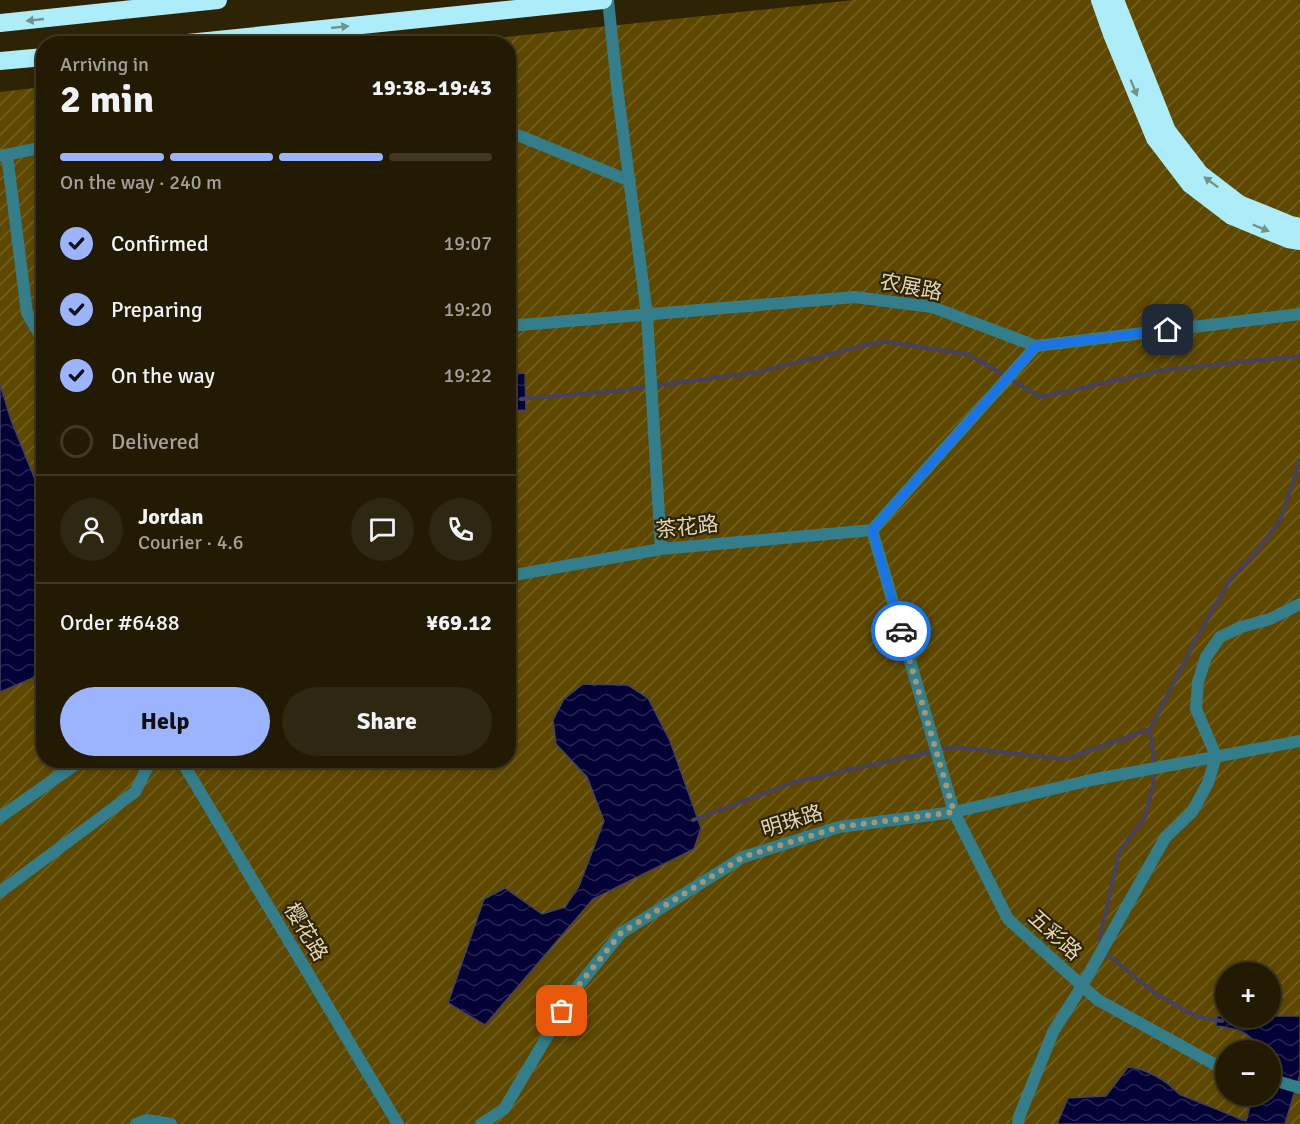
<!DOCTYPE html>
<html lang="en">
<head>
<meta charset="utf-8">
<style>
  :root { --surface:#221a03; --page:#2e2712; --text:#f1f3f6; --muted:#a2a19a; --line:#3f3825; --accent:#9bb4fd }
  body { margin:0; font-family:Signika,"Noto Sans SC",sans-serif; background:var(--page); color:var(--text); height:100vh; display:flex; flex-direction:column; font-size:22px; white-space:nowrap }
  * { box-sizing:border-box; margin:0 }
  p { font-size:20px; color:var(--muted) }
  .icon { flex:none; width:33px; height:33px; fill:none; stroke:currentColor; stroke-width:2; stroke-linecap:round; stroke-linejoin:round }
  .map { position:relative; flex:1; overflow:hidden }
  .details { position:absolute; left:36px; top:36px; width:480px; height:732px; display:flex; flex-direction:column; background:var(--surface); border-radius:24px; box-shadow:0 3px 9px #0003,0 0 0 2px var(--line) }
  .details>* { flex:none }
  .controls { position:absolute; left:1215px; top:962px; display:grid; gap:12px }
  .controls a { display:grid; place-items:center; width:66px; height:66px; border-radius:50%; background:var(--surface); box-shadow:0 3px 9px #0003,0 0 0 2px var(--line); font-size:30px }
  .pin { position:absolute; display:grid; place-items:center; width:51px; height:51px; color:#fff; margin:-26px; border-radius:12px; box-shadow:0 3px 9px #0006 }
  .courier { position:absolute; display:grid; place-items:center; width:60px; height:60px; margin:-30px; border:4px solid #1a73e8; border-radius:50%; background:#fff; color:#222; box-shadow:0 2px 8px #0007 }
  .summary em { font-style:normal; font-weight:800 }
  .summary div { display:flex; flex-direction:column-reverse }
  .summary { display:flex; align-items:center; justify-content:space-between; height:102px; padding:0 24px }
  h1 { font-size:39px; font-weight:800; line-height:45px }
  .bar { display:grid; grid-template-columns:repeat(4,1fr); gap:9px 6px; align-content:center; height:72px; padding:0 24px }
  .bar i { height:8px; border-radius:4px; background:var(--line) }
  .bar .current { background:var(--accent) }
  .bar p { grid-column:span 4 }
  .line { display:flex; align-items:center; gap:15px; padding:0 24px; border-top:2px solid var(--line) }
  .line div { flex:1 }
  .round { display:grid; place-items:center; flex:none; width:63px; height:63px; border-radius:32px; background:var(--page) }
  ol { padding:0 24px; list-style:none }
  li { display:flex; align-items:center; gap:18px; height:66px }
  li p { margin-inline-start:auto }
  li .icon { padding:6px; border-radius:50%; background:var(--accent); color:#111; stroke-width:4 }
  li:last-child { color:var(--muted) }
  li i { width:33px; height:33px; border:3px solid var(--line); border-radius:50% }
  .cta { display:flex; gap:12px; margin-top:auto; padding:12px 24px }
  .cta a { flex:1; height:69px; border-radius:36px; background:var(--accent); color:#111; font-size:24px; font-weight:800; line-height:69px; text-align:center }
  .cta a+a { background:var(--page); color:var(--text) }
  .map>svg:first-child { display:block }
</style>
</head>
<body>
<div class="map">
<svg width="1300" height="1124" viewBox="0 0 1300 1124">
  <defs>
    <pattern id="garden-furrows" width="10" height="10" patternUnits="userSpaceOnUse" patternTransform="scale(1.5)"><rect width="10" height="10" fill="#5e4800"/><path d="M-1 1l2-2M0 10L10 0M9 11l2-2" fill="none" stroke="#756223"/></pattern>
    <pattern id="water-waves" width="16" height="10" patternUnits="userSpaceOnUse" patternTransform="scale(1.5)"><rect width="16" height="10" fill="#030136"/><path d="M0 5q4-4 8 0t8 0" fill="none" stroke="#272551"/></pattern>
  </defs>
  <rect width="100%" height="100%" fill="#2e2304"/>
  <path fill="url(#garden-furrows)" fill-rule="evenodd" d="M 854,0 L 1300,0 L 1300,1124 L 0,1124 L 0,92 L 43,87 L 44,760 L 508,760 L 508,44 L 449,43 ZM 1226,972 L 1270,972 L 1270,1017 L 1226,1017 ZM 1226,1050 L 1270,1050 L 1270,1095 L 1226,1095 Z"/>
  <path fill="url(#water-waves)" stroke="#46415d" stroke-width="1.5" d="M 525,373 L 526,410 L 509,411 L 509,374 Z
    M 0,384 L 11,420 L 43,499 L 43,659 L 33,678 L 0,692 Z
    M 583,684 L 628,685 L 648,698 L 670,741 L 701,828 L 694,849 L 593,899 L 485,1025 L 448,1003 L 484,899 L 505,888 L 542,914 L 565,907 L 579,886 L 604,821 L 587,777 L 556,744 L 553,720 L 564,699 Z
    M 1217,1016 L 1300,1016 L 1300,1074 L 1285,1124 L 1057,1124 L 1068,1098 L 1106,1096 L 1128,1067 C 1147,1069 1166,1080 1179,1094 L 1246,1121 L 1253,1095 L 1270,1095 L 1270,1050 L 1259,1050 C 1252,1031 1234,1028 1216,1026 Z"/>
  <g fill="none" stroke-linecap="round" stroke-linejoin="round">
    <path stroke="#46415d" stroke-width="4" d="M 521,399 L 615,391 L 758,372 L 883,341 L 970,355 L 1040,397 L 1163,370 L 1300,356
      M 693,820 L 794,782 L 953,747 L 1066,759 L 1150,729
      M 1101,945 L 1100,937 L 1119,852 L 1145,817 L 1153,785 L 1154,760 L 1150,729 L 1195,641 L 1231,578 L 1258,550 L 1280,520 L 1300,461
      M 1104,952 L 1156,994 L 1195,1016 L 1222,1021"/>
    <path stroke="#337e8a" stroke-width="12" d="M 608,0 L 618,95
      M 7,155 L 27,313 L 44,342
      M 508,326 L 855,297 L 932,307 L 1036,346 L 1300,314
      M 872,530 L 1036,346
      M 136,1124 L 147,1120 L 171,1124
      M 481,1124 L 504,1109 L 574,991 L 621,933 L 743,857 L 839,827 L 954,812 L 1091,780 L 1300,741
      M 1018,1124 L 1019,1117 L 1053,1032 L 1082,986 L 1165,838 L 1192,812 L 1208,783 L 1216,756 L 1196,709 L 1198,682 L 1206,657 L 1220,637 L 1241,627 L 1270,619 L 1300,604"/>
    <path stroke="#337e8a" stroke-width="12" d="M 618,95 L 647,315 L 661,549
      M 508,131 L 630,181
      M 0,156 L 44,147
      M 508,576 L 661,549 L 872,530 L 954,812 L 1008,919 L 1098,1000 L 1214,1064 L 1226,1067
      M 181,760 L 398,1124
      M 0,817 L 82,760
      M 0,892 L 135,792 L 151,760
      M 1270,1079 L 1300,1088"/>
    <path stroke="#acedf9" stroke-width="18" d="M 1100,0 L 1112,34 L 1155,138 L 1190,184 L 1232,216 L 1288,239 L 1300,241
      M 1115,0 L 1167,131 L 1200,174 L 1239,204 L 1291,225 L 1300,227
      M 0,23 L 218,0
      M 178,44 L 603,0
      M 0,61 L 44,57"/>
  </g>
  <defs><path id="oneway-solid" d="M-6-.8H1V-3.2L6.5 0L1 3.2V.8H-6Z" transform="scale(1.5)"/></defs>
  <g fill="#73928b">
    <use href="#oneway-solid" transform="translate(35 20) rotate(174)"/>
    <use href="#oneway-solid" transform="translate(340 27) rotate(-6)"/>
    <use href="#oneway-solid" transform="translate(1134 88) rotate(68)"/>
    <use href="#oneway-solid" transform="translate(1211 182) rotate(-143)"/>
    <use href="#oneway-solid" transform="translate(1261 228) rotate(23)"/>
  </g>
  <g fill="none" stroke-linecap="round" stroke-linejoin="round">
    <path stroke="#a29779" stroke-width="6" stroke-dasharray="0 10.8" d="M 562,1011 L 574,991 L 621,933 L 743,857 L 839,827 L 954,812 L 901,631"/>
    <path stroke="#1a73e8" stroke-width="8" d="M 901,631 L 872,530 L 1036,346 L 1168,330"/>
  </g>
  <g text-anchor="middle" stroke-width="4.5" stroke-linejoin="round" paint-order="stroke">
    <g font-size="21" fill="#e1d5b8" stroke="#2e2304">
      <text transform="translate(911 287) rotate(11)" y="7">农展路</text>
      <text transform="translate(687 527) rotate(-6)" y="7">茶花路</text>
      <text transform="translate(792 821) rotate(-17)" y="7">明珠路</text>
      <text transform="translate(306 932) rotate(59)" y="7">樱花路</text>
      <text transform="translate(1055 935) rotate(42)" y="7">五彩路</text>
    </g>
  </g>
</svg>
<div class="controls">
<a>+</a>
<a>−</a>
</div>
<div class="pin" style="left:562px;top:1011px;background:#ea580c"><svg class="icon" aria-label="bag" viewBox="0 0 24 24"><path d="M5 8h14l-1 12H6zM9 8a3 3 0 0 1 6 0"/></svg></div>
<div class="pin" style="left:1168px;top:330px;background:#1f2937"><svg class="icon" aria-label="home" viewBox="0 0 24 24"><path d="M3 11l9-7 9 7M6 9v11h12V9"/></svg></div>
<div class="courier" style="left:901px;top:631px"><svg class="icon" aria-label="car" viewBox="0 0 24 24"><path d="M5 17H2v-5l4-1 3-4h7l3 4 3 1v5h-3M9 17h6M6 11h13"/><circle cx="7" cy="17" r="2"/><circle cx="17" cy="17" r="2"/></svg></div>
<section class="details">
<div class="summary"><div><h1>2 min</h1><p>Arriving in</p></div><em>19:38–19:43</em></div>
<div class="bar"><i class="current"></i><i class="current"></i><i class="current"></i><i></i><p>On the way · 240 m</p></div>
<ol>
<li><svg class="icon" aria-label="check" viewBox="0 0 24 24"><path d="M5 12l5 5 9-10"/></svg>Confirmed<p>19:07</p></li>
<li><svg class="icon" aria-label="check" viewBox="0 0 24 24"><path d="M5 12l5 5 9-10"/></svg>Preparing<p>19:20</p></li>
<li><svg class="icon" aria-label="check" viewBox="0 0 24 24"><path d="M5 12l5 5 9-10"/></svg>On the way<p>19:22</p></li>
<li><i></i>Delivered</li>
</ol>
<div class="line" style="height:108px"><a class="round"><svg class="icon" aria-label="person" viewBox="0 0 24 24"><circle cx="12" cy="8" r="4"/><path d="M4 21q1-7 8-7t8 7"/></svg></a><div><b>Jordan</b><p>Courier · 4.6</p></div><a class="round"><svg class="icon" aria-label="chat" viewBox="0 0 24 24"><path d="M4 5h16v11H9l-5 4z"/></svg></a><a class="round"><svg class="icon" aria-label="phone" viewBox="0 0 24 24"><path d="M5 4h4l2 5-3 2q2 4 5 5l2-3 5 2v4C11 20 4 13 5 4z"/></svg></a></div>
<div class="line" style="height:78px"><div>Order #6488</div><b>¥69.12</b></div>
<div class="cta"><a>Help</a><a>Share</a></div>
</section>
</div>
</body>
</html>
